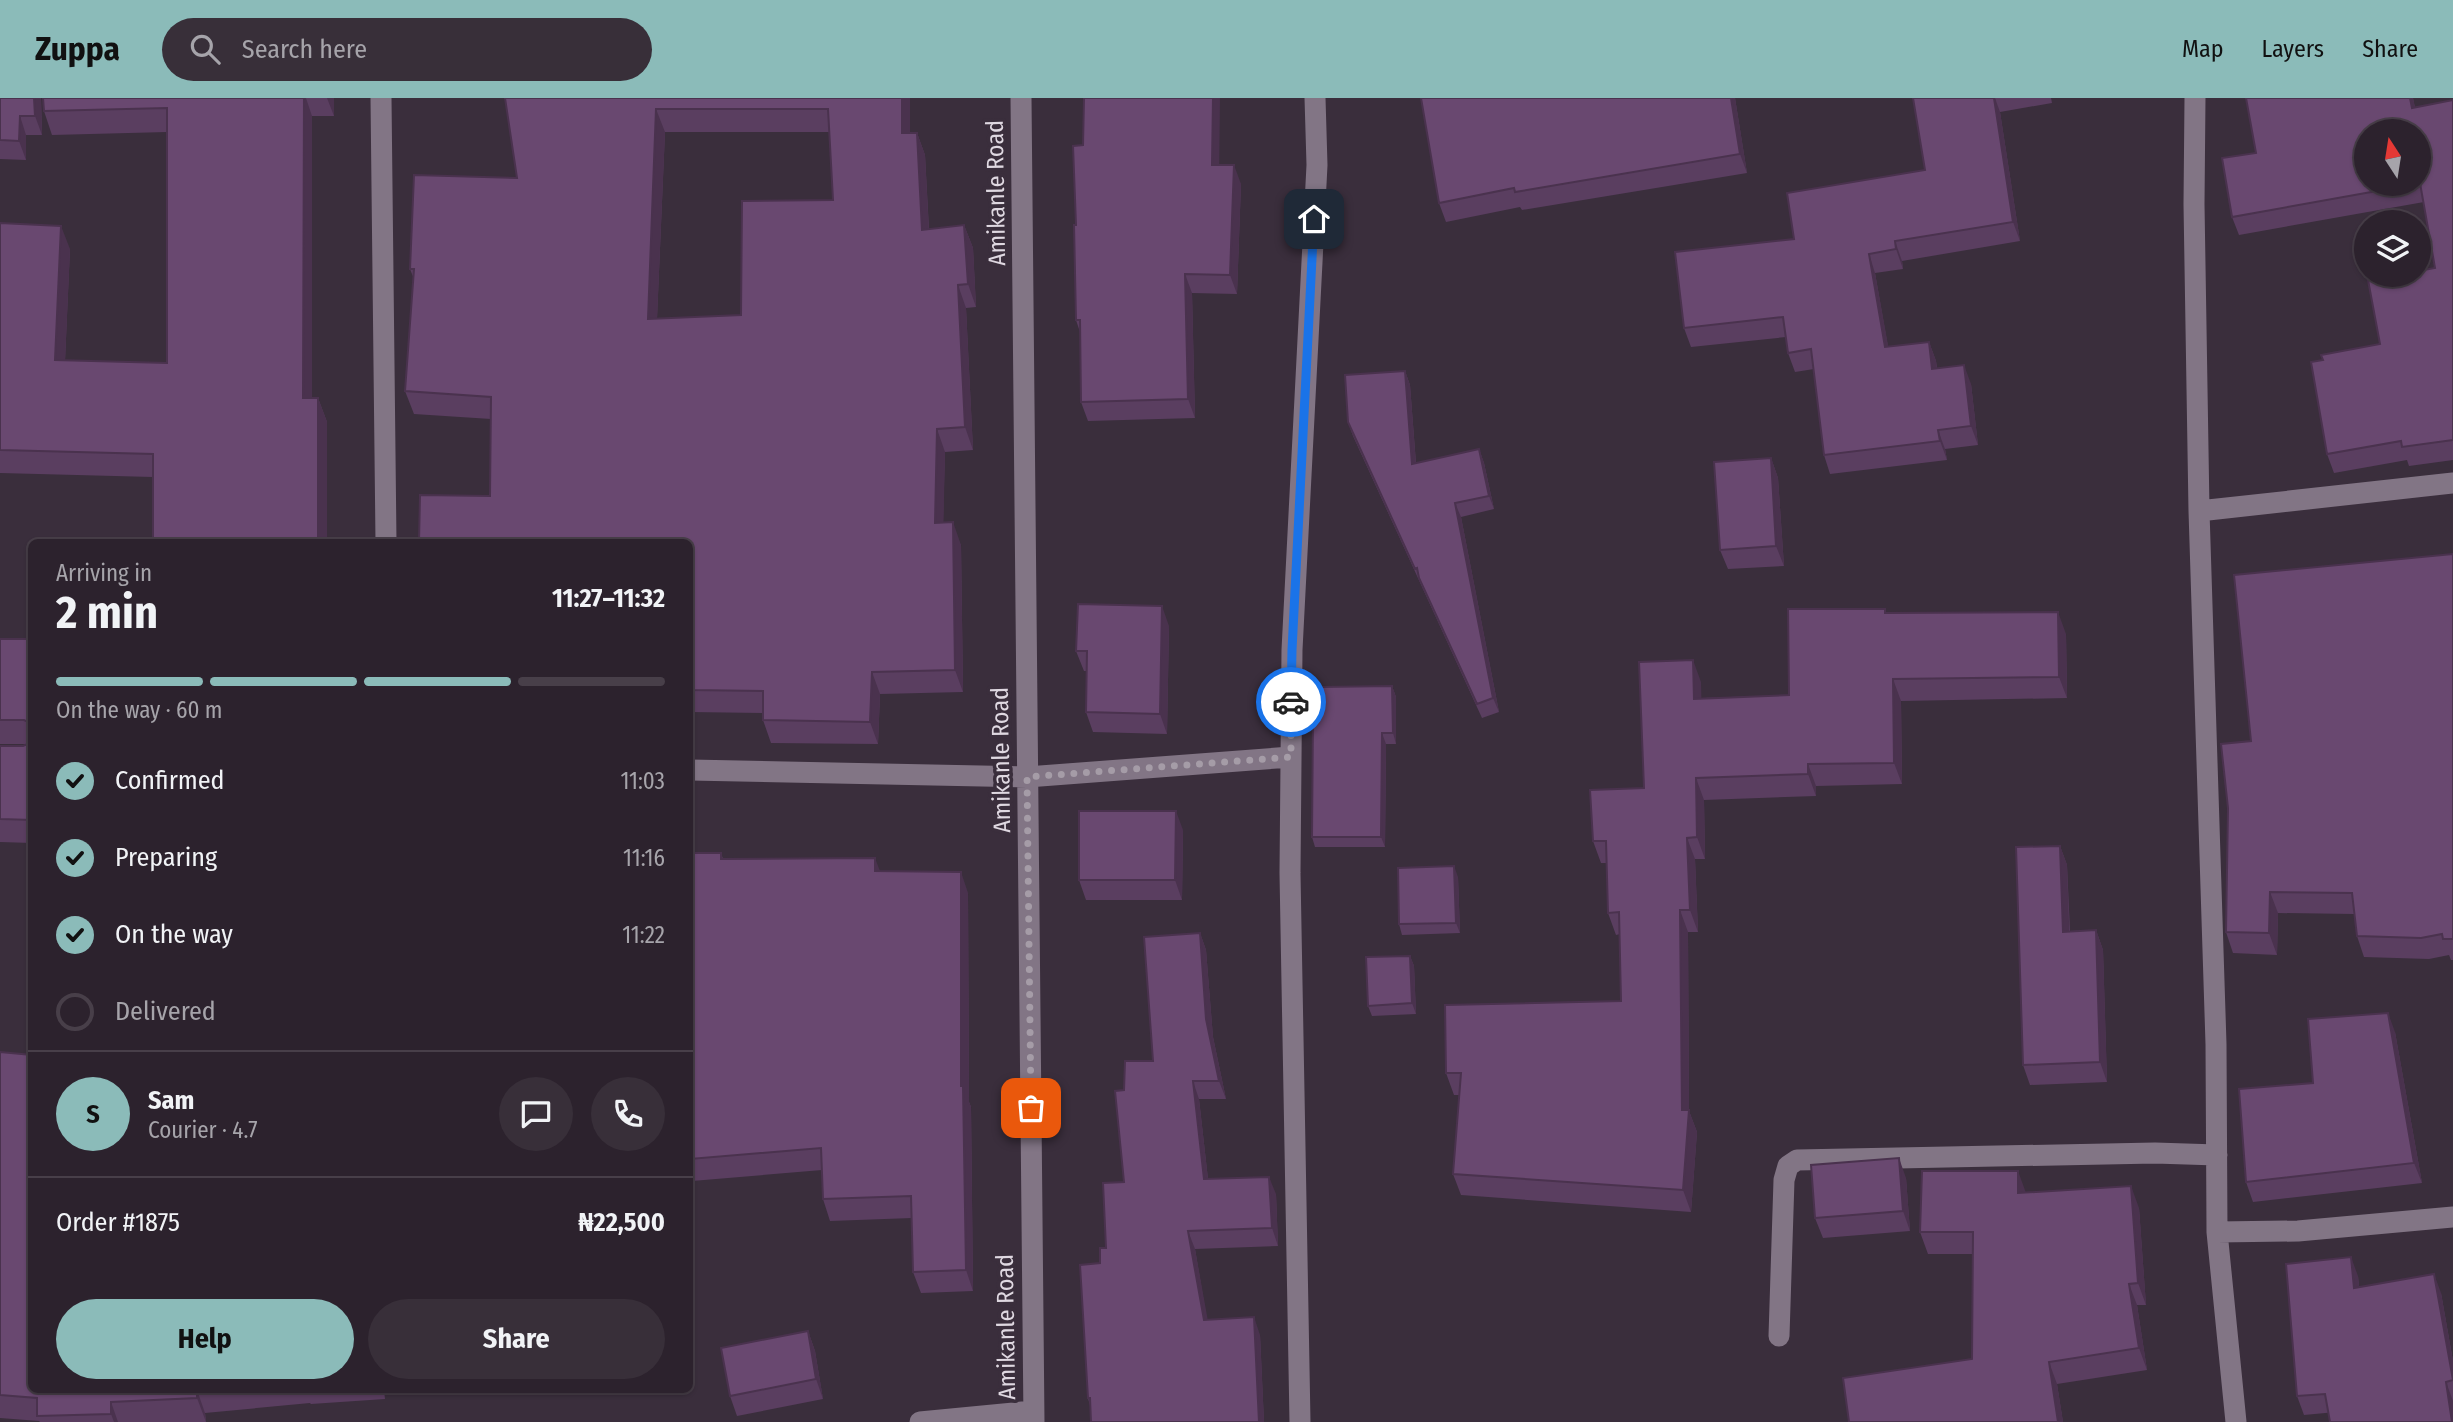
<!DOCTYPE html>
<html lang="en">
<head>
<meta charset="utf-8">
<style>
  :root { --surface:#2c222d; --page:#382f39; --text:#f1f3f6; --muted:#a6a4aa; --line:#483f49; --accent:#8bbbb9 }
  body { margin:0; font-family:"Fira Sans Condensed",sans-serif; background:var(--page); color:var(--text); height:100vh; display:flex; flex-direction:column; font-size:26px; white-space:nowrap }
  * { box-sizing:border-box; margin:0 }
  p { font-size:23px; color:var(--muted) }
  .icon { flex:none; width:38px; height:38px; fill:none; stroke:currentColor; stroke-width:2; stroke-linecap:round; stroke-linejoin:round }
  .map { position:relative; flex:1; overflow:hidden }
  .sheet { position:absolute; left:28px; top:441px; width:665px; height:854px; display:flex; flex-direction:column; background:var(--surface); border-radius:10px; box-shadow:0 2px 5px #0004,0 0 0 2px var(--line) }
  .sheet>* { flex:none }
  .needle { width:46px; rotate:348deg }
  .fabs { position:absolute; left:2354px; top:21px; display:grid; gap:14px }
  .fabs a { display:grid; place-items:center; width:77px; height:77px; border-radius:50%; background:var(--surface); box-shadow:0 2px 5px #0004,0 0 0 2px var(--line); font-size:35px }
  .pin { position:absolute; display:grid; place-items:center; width:60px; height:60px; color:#fff; margin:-30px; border-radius:14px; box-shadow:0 4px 10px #0006 }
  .courier { position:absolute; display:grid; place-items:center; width:70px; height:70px; margin:-35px; border:5px solid #1a73e8; border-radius:50%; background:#fff; color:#222; box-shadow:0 2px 9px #0007 }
  .summary em { font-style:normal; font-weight:700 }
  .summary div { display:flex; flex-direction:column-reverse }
  .summary { display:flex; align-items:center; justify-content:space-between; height:119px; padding:0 28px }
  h1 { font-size:46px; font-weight:700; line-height:52px }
  .bar { display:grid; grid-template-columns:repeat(4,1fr); gap:10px 7px; align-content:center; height:84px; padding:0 28px }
  .bar i { height:9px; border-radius:5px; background:var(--line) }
  .bar .current { background:var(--accent) }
  .bar p { grid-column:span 4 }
  .line { display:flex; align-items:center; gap:18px; padding:0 28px; border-top:2px solid var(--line) }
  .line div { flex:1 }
  .round { display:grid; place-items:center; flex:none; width:74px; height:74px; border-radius:37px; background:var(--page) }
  ol { padding:0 28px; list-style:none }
  li { display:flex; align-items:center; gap:21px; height:77px }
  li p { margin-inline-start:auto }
  li .icon { padding:7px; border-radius:50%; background:var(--accent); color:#111; stroke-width:4 }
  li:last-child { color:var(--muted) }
  li i { width:38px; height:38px; border:4px solid var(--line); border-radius:50% }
  .primary-button { display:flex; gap:14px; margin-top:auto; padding:14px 28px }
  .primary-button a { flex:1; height:80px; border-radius:42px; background:var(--accent); color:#111; font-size:28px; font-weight:700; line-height:80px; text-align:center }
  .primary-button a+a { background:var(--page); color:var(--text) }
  header { display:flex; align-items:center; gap:42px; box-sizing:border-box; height:98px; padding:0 35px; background:var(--accent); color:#111 }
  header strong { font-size:33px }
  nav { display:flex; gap:38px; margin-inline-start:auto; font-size:24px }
  .search { width:490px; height:63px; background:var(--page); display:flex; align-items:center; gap:18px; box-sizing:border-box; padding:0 24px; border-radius:38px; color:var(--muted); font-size:26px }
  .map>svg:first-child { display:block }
</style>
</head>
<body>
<header>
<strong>Zuppa</strong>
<div class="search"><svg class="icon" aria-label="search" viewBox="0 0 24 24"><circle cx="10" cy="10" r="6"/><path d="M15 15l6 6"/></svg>Search here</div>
<nav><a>Map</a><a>Layers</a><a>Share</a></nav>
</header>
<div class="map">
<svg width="2453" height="1324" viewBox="0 0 2453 1324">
  <rect width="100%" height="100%" fill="#3a2e3c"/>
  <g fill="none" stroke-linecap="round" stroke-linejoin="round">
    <path stroke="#827585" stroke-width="21" d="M 381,0 L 386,444
      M 1021,0 L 1034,1324
      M 2195,0 L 2194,106 L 2199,413 L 2216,946 L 2217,1134 L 2236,1324
      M 2199,413 L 2453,385
      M 690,672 L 1027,679 L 1291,659
      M 2217,1134 L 2298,1133 L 2453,1119
      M 1779,1238 L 1784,1082 L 1788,1068 L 1797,1062 L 2155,1055 L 2217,1057
      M 920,1324 L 1033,1313
      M 1300,1324 L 1290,775 L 1292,552 L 1317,67 L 1315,0"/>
  </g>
  <path fill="#5a3e60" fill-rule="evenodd" d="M 0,0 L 41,0 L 42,37 L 26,37 L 26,62 L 0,61 Z
    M 43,0 L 334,0 L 334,18 L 312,18 L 312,300 L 318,300 L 327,324 L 153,379 L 0,375 L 0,125 L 70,151 L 65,263 L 167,265 L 167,34 L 52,37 L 44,13 Z
    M 505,0 L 910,0 L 910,35 L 917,35 L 925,57 L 929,131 L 964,127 L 973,150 L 976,209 L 966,210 L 973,352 L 945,354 L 943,424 L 961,447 L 963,594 L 880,596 L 878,646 L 771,645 L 763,622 L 763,615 L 690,614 L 690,444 L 490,398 L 491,321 L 414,316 L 405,293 L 414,181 L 410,171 L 517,80 ZM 665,34 L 829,34 L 833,102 L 741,217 L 657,221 Z
    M 1421,0 L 1735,0 L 1747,75 L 1522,112 L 1520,109 L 1446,124 L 1439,105 Z
    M 1913,0 L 2051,0 L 2052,5 L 2000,14 L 2020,143 L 1902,163 L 1903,171 L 1875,175 L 1888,249 L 1929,244 L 1936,263 L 1937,270 L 1971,286 L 1978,347 L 1945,351 L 1947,362 L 1830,376 L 1824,357 L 1814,271 L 1795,274 L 1788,255 L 1786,239 L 1691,249 L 1684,230 L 1794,141 L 1925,72 Z
    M 2413,0 L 2415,10 L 2453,2 L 2453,362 L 2409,368 L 2407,362 L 2334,375 L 2327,356 L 2323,262 L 2380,246 L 2435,170 L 2424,104 L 2239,137 L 2232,119 L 2256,55 Z
    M 1219,67 L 1241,86 L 1237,196 L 1192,195 L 1195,320 L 1088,323 L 1081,304 L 1080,234 L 1076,222 Z
    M 1405,273 L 1410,287 L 1416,365 L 1479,351 L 1484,365 L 1494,411 L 1461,419 L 1499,614 L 1482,620 L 1353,338 L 1348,324 Z
    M 1771,360 L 1778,380 L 1784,468 L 1728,471 L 1720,452 Z
    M 2453,456 L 2453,862 L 2451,862 L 2449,857 L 2429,861 L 2364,859 L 2357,838 L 2354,816 L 2278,815 L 2277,857 L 2233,855 L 2226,834 L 2251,643 Z
    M 1885,511 L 1886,515 L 2066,536 L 2067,600 L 1901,603 L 1902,686 L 1816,688 L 1816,698 L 1704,702 L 1705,761 L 1695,761 L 1698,834 L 1688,834 L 1689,1013 L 1697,1034 L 1691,1114 L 1461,1097 L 1453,1076 L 1459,997 L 1454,997 L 1446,975 L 1621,903 L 1620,836 L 1616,837 L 1608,815 L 1607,765 L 1601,765 L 1593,743 L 1644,690 L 1701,584 L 1701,600 L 1789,597 Z
    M 1169,528 L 1167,636 L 1093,634 L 1086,614 L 1087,573 L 1084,573 L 1076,553 Z
    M 0,541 L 32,541 L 32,745 L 0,744 L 0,648 L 23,648 L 28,646 L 0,646 Z
    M 1392,588 L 1396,599 L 1396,646 L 1386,646 L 1385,749 L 1315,749 L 1312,739 L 1321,615 Z
    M 690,706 L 690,755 L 721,755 L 723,761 L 880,773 L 968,795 L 969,1004 L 971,1009 L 973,1193 L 921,1195 L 913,1174 L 912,1120 L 830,1123 L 823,1101 L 822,1072 L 692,1083 L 690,1076 Z
    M 1183,732 L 1182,802 L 1086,802 L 1079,782 Z
    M 2060,748 L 2067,767 L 2070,833 L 2096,832 L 2103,852 L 2107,984 L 2030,987 L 2023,967 Z
    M 1458,779 L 1460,835 L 1402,837 L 1399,826 Z
    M 1200,835 L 1206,852 L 1213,939 L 1226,1001 L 1199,1001 L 1208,1081 L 1276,1096 L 1278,1148 L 1195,1151 L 1207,1222 L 1260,1237 L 1264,1324 L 1091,1324 L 1090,1308 L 1088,1300 L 1100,1165 L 1106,1150 L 1124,1084 L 1153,963 Z
    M 1410,858 L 1414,868 L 1416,916 L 1372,918 L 1368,908 Z
    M 2395,934 L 2422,1085 L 2253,1104 L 2246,1084 L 2313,985 Z
    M 0,954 L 32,1292 L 384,1292 L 385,1301 L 311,1306 L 310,1305 L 205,1315 L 206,1324 L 40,1324 L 39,1323 L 0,1320 Z
    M 1906,1080 L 1910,1133 L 1823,1140 L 1815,1120 Z
    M 2026,1095 L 2139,1110 L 2146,1207 L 2137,1207 L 2147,1272 L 2057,1286 L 2063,1324 L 1849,1324 L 1972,1261 L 1973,1156 L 1928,1156 L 1920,1134 Z
    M 2358,1178 L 2359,1189 L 2441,1195 L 2453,1263 L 2453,1303 L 2304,1317 L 2297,1298 Z
    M 808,1233 L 815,1253 L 823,1301 L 737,1318 L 730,1298 Z"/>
  <path fill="#4a324e" d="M 34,0 L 41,0 L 42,37 L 35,18 Z
    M 304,0 L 306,0 L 312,18 L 312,324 L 303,300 Z
    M 327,0 L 334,0 L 334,18 Z
    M 902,0 L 910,0 L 910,58 L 902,35 Z
    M 1213,0 L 1220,0 L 1219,86 L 1212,67 Z
    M 1731,0 L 1735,0 L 1747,75 L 1740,56 Z
    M 1994,0 L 1995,0 L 2000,14 L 2020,143 L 2013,124 Z
    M 2410,0 L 2413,0 L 2419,29 L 2412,10 Z
    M 656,11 L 665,34 L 656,244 L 648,221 Z
    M 20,18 L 26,37 L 26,62 L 19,43 Z
    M 917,35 L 925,57 L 930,154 L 922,132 Z
    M 1234,67 L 1241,86 L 1237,196 L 1230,177 Z
    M 964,127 L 973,150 L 976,209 L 968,186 Z
    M 61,128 L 70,151 L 64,286 L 55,262 Z
    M 1895,143 L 1902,163 L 1903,171 L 1896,151 Z
    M 1869,156 L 1875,175 L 1892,269 L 1885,249 Z
    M 1185,176 L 1192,195 L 1195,320 L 1188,301 Z
    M 958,187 L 966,210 L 973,352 L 965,329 Z
    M 1929,244 L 1936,263 L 1939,290 L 1932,271 Z
    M 1964,267 L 1971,286 L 1978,347 L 1971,328 Z
    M 1405,273 L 1410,287 L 1417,380 L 1412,366 Z
    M 318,300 L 327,324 L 327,444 L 318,444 Z
    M 937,331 L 945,354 L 943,447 L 935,425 Z
    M 1938,332 L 1945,351 L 1947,362 L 1940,343 Z
    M 1479,351 L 1484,365 L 1494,411 L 1489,398 Z
    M 1771,360 L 1778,380 L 1784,468 L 1776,448 Z
    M 1455,405 L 1461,419 L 1499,614 L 1493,600 Z
    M 953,424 L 961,447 L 963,594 L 955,572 Z
    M 1162,508 L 1169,528 L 1167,636 L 1160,616 Z
    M 2058,514 L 2066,536 L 2067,600 L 2059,579 Z
    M 1693,562 L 1701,584 L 1702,622 L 1694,601 Z
    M 872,574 L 880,596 L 878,646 L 870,624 Z
    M 1893,581 L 1901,603 L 1902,686 L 1894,665 Z
    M 1392,588 L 1396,599 L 1396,646 L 1393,635 Z
    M 1382,635 L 1386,646 L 1385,749 L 1381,739 Z
    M 1808,666 L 1816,688 L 1816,698 L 1808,676 Z
    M 1696,680 L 1704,702 L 1705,761 L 1697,739 Z
    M 1176,713 L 1183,732 L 1182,802 L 1175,782 Z
    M 1687,740 L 1695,761 L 1698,834 L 1690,812 Z
    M 2060,748 L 2067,767 L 2070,853 L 2063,834 Z
    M 875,760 L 883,781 L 875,773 Z
    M 1454,768 L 1458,779 L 1460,835 L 1456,825 Z
    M 961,774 L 968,795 L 969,1004 L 971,1009 L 973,1193 L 966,1172 L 961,988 Z
    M 2270,794 L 2278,815 L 2277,857 L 2269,835 Z
    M 1680,812 L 1688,834 L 1689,1013 L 1697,1034 L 1691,1114 L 1683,1092 Z
    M 2096,832 L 2103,852 L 2107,984 L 2100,964 Z
    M 1200,835 L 1206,852 L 1213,939 L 1226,1001 L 1219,983 L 1206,921 Z
    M 1410,858 L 1414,868 L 1416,916 L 1412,905 Z
    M 2388,915 L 2395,934 L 2422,1085 L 2414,1065 Z
    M 1193,983 L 1199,1001 L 1210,1099 L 1204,1081 Z
    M 1899,1060 L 1906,1080 L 1910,1133 L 1903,1113 Z
    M 2018,1073 L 2026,1095 L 2018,1095 Z
    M 1269,1079 L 1276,1096 L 1278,1148 L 1272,1130 Z
    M 2131,1088 L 2139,1110 L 2146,1207 L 2138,1185 Z
    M 1188,1133 L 1195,1151 L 1211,1240 L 1204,1222 Z
    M 2351,1159 L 2358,1178 L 2361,1209 L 2354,1190 Z
    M 2434,1176 L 2441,1195 L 2453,1263 L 2453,1283 Z
    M 2129,1186 L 2137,1207 L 2147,1272 L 2139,1250 Z
    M 1254,1219 L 1260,1237 L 1264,1324 L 1259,1324 Z
    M 808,1233 L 815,1253 L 823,1301 L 816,1281 Z
    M 2049,1264 L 2057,1286 L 2063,1324 L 2058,1324 Z
    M 2446,1284 L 2453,1303 L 2453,1324 L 2452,1324 Z
    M 197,1292 L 205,1315 L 206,1324 L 197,1300 Z
    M 111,1304 L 118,1324 L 114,1324 L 111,1316 Z"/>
  <path fill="#694870" stroke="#4a324e" stroke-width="2" fill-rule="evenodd" d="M 0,0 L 34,0 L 35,18 L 20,18 L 19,43 L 0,42 Z
    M 43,0 L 304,0 L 303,300 L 318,300 L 318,444 L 153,444 L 153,356 L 0,352 L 0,125 L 61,128 L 55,262 L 167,265 L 167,10 L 44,13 Z
    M 505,0 L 902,0 L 902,35 L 917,35 L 922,132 L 964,127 L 968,186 L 958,187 L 965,329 L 937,331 L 935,425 L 953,424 L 955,572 L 872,574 L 870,624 L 763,622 L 763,593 L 690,592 L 690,444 L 419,444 L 420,397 L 490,398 L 491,299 L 405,293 L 414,171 L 410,171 L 414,77 L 517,80 ZM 656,11 L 828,11 L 833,102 L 742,103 L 741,217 L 648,221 Z
    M 1084,0 L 1213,0 L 1212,67 L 1234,67 L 1230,177 L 1185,176 L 1188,301 L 1081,304 L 1080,222 L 1076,222 L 1074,127 L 1076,127 L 1073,48 L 1083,47 Z
    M 1421,0 L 1731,0 L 1740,56 L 1515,94 L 1514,90 L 1439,105 Z
    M 1913,0 L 1994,0 L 2013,124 L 1895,143 L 1896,151 L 1869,156 L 1885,249 L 1929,244 L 1932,271 L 1964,267 L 1971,328 L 1938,332 L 1940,343 L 1824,357 L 1811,251 L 1788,255 L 1783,219 L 1684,230 L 1675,154 L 1794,141 L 1787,95 L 1925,72 Z
    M 2246,0 L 2410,0 L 2412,10 L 2453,2 L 2453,342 L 2402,349 L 2401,343 L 2327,356 L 2311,264 L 2323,262 L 2321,257 L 2380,246 L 2368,182 L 2399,177 L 2418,177 L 2418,173 L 2435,170 L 2420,85 L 2418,85 L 2418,33 L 2366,33 L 2366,86 L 2416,86 L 2232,119 L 2222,60 L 2256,55 Z
    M 1405,273 L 1412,366 L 1479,351 L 1489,398 L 1455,405 L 1493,600 L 1477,606 L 1419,480 L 1417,470 L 1415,471 L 1348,324 L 1345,277 Z
    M 1771,360 L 1776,448 L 1720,452 L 1714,364 Z
    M 2453,456 L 2453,841 L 2443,841 L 2442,836 L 2421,840 L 2357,838 L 2352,795 L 2270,794 L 2269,835 L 2226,834 L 2228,710 L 2221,646 L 2251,643 L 2234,477 Z
    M 1078,506 L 1162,508 L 1160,616 L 1086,614 L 1087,553 L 1076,553 Z
    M 1788,511 L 1885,511 L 1885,515 L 2058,514 L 2059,579 L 1893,581 L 1894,665 L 1808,666 L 1808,676 L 1696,680 L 1697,739 L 1687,740 L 1690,812 L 1680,812 L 1682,1012 L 1689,1012 L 1683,1092 L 1453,1076 L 1461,975 L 1446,975 L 1445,907 L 1621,903 L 1619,814 L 1608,815 L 1606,743 L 1593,743 L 1590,692 L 1644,690 L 1639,564 L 1693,562 L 1694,601 L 1789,597 Z
    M 0,541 L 32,541 L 32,626 L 24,622 L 0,622 Z
    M 1392,588 L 1393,635 L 1382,635 L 1381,739 L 1312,739 L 1313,615 L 1321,615 L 1320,589 Z
    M 32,644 L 32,722 L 0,721 L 0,648 L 23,648 Z
    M 1079,713 L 1176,713 L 1175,782 L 1079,782 Z
    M 2060,748 L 2063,834 L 2096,832 L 2100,964 L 2023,967 L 2016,749 Z
    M 690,755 L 721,755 L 721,761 L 875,760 L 875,773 L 961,774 L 961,988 L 963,988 L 966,1172 L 913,1174 L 911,1098 L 823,1101 L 821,1050 L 690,1061 Z
    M 1454,768 L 1456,825 L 1399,826 L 1398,770 Z
    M 1200,835 L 1206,921 L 1219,983 L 1193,983 L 1204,1081 L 1269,1079 L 1272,1130 L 1188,1133 L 1204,1222 L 1254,1219 L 1259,1324 L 1091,1324 L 1090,1300 L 1088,1300 L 1080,1167 L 1100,1165 L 1100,1150 L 1106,1150 L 1103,1085 L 1124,1084 L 1115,993 L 1124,992 L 1125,963 L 1153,963 L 1144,839 Z
    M 1410,858 L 1412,905 L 1368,908 L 1366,859 Z
    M 2388,915 L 2414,1065 L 2246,1084 L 2239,991 L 2313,985 L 2308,921 Z
    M 0,954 L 32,957 L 32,1292 L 197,1292 L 197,1300 L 111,1304 L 111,1316 L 37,1318 L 37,1300 L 0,1297 Z
    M 1899,1060 L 1903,1113 L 1815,1120 L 1811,1067 Z
    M 1922,1073 L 2018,1073 L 2018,1095 L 2131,1088 L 2138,1185 L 2129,1186 L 2139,1250 L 2049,1264 L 2058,1324 L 1849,1324 L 1843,1280 L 1972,1261 L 1973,1134 L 1920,1134 Z
    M 2351,1159 L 2354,1190 L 2434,1176 L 2453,1282 L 2446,1284 L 2452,1324 L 2330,1324 L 2325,1296 L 2297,1298 L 2286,1166 Z
    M 808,1233 L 816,1281 L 730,1298 L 721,1250 Z"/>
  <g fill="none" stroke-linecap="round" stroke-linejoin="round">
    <path stroke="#a59ca7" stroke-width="7" stroke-dasharray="0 12.6" d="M 1031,1010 L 1027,679 L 1291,659 L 1291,604"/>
    <path stroke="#1a73e8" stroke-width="9" d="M 1291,604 L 1292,552 L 1314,121"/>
  </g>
  <g text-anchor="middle" stroke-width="7" stroke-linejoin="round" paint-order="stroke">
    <g font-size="24" fill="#dfd8e1" stroke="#3a2e3c">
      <text transform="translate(996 95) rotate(-91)" y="8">Amikanle Road</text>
      <text transform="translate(1001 662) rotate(-91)" y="8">Amikanle Road</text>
      <text transform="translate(1006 1229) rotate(-91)" y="8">Amikanle Road</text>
    </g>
  </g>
</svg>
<div class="fabs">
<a><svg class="needle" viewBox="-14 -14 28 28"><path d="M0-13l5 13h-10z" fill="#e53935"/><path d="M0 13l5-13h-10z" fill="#a6a4aa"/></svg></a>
<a><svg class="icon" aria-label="layers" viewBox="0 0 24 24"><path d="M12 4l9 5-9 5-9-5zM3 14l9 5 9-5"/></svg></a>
</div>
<div class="pin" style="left:1031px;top:1010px;background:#ea580c"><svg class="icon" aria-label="bag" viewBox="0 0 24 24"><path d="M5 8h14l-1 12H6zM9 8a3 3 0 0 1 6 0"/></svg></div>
<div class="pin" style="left:1314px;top:121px;background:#1f2937"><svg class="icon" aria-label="home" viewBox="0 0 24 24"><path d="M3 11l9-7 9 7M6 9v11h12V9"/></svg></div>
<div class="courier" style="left:1291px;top:604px"><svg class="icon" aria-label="car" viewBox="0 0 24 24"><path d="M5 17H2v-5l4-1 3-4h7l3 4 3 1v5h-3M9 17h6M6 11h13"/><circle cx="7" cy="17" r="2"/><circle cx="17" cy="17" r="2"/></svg></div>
<section class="sheet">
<div class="summary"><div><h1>2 min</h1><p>Arriving in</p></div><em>11:27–11:32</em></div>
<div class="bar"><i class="current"></i><i class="current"></i><i class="current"></i><i></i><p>On the way · 60 m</p></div>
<ol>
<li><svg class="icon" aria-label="check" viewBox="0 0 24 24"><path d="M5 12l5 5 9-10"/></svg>Confirmed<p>11:03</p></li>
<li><svg class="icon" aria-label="check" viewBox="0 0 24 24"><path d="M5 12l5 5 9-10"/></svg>Preparing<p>11:16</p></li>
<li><svg class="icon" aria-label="check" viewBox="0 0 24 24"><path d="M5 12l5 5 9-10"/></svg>On the way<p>11:22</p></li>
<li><i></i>Delivered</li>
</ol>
<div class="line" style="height:126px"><b class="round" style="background:var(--accent);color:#111">S</b><div><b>Sam</b><p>Courier · 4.7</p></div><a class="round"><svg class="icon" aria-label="chat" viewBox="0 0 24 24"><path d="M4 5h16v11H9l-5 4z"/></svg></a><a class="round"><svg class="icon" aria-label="phone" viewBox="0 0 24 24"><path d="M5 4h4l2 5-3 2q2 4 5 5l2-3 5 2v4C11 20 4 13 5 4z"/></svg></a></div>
<div class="line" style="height:91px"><div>Order #1875</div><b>₦22,500</b></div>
<div class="primary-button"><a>Help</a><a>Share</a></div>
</section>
</div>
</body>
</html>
